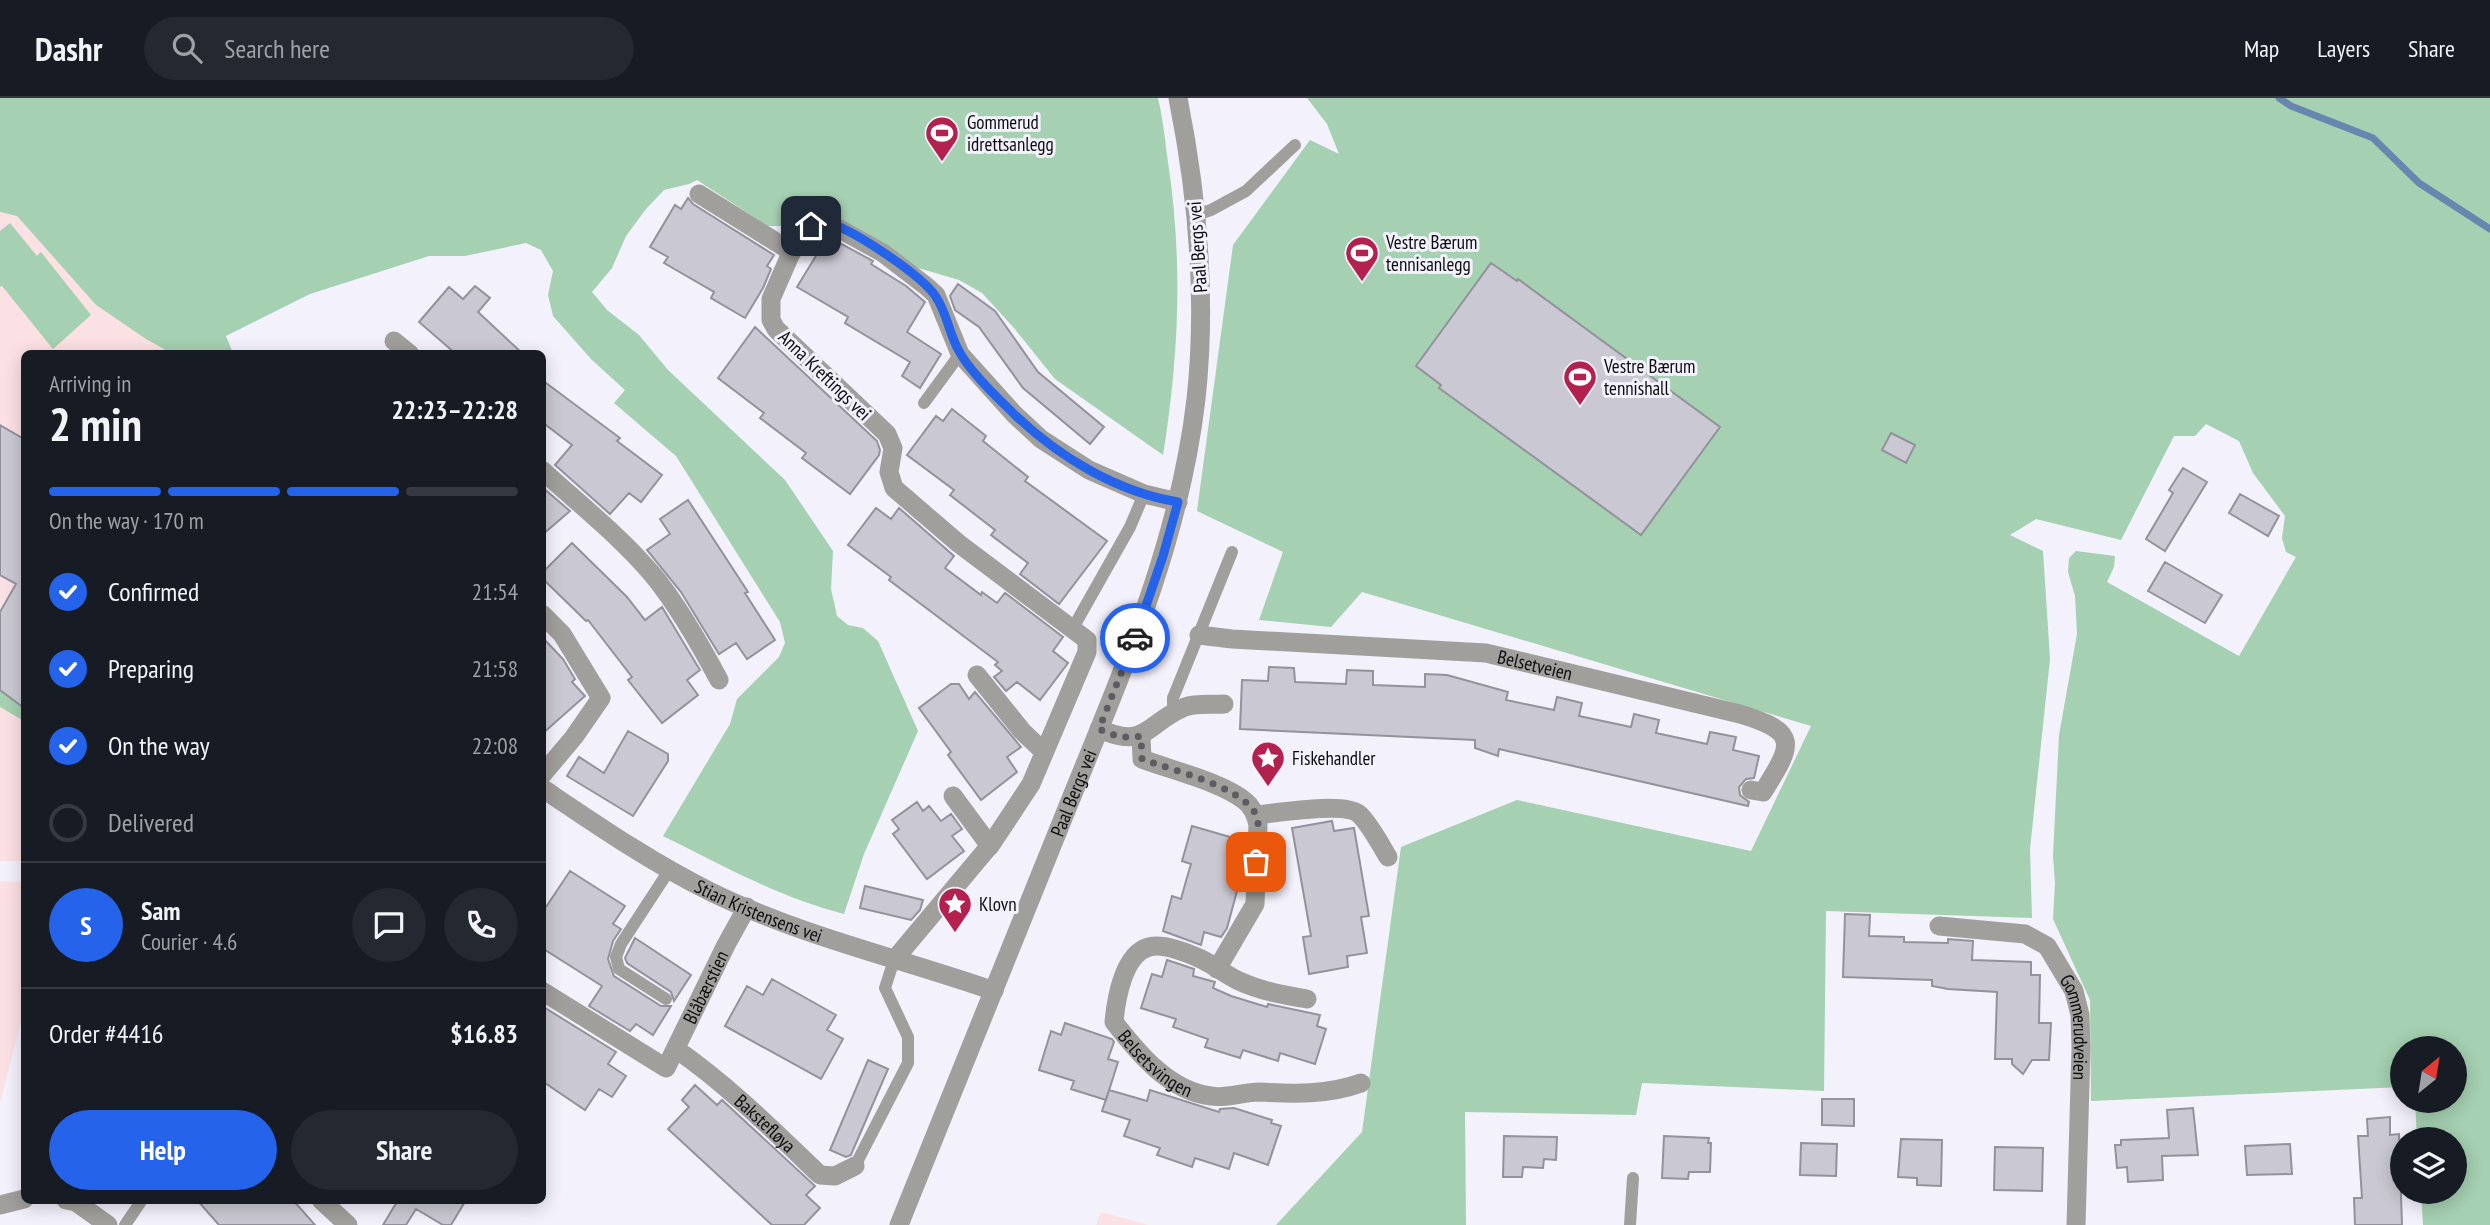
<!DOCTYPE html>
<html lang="en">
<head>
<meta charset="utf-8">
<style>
  :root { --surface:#171b24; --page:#242831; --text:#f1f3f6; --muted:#9ea1a6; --line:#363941; --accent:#2563eb }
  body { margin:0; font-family:"PT Sans Narrow",sans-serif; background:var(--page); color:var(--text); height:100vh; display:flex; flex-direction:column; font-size:26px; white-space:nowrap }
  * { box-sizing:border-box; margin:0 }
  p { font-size:23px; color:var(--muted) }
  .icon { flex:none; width:38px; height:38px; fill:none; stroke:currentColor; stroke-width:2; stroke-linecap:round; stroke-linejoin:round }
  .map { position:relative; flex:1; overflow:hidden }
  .details { position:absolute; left:21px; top:252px; width:525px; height:854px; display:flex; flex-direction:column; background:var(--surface); border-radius:10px; box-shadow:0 4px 18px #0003 }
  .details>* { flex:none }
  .needle { width:46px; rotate:30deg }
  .buttons { position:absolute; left:2390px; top:938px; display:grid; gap:14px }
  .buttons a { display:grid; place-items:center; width:77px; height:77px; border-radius:50%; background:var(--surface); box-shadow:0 4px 18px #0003; font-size:35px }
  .pin { position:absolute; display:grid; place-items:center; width:60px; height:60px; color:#fff; margin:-30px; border-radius:14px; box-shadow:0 4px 10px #0006 }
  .courier { position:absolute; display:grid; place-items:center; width:70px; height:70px; margin:-35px; border:5px solid #2563eb; border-radius:50%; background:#fff; color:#222; box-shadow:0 2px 9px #0007 }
  .summary em { font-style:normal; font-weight:700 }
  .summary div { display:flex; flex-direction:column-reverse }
  .summary { display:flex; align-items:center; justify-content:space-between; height:119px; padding:0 28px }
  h1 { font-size:46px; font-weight:700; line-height:52px }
  .bar { display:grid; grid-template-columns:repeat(4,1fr); gap:10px 7px; align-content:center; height:84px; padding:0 28px }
  .bar i { height:9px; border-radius:5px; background:var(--line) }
  .bar .current { background:var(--accent) }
  .bar p { grid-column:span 4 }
  .line { display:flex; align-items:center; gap:18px; padding:0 28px; border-top:2px solid var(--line) }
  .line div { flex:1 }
  .round { display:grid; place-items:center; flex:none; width:74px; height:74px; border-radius:37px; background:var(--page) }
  ol { padding:0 28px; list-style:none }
  li { display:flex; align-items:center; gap:21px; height:77px }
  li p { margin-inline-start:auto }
  li .icon { padding:7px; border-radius:50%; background:var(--accent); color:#fff; stroke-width:4 }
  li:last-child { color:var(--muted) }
  li i { width:38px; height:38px; border:4px solid var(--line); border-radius:50% }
  .primary-button { display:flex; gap:14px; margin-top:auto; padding:14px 28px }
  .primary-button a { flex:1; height:80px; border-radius:42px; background:var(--accent); color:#fff; font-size:28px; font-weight:700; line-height:80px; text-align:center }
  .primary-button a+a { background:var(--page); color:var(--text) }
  header { display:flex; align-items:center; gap:42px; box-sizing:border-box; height:98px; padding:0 35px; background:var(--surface); border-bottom:2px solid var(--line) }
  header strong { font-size:33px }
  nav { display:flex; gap:38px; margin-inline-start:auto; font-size:24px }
  .search { width:490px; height:63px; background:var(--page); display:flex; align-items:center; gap:18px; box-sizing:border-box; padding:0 24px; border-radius:38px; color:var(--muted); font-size:26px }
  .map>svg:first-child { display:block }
</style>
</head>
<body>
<header>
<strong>Dashr</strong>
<div class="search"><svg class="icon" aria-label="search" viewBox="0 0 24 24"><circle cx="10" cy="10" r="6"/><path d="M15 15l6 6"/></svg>Search here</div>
<nav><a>Map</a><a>Layers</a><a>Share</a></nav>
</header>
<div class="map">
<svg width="2490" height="1127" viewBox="0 0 2490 1127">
  <rect width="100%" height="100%" fill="#f2f1fc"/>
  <path fill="#fce1e4" d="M 0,114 L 17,118 L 96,207 L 171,255 L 24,256 L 24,763 L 0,763 Z
    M 0,783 L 24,784 L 24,913 L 0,1005 Z
    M 1101,1114 L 1148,1127 L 1096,1127 Z"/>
  <path fill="#a5d0b1" d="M 0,0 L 1158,0 C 1163,21 1165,42 1168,64 C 1183,163 1179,258 1163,357 L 1055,281 L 1014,230 L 982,195 L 959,182 L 915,169 L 835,117 L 815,117 L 790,128 L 768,128 L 697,82 L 689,86 L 664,92 L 646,111 L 626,138 L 612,170 L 592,194 L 607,212 L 639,237 L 668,272 L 785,382 L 833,453 L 831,491 L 837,518 L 848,527 L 863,530 L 878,543 L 918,633 L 864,756 L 844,816 C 780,800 722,767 663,738 L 730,626 L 737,601 L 779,559 L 785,545 L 780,524 L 676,358 L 614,305 L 625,292 L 591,261 L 553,218 L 548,197 L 553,173 L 541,152 L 526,145 L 465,158 L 429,158 L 310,196 L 226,238 L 233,255 L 171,255 L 146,241 L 96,207 L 17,118 L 0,114 Z
    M 1307,0 L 2490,0 L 2490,1127 L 2423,1127 L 2421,1094 L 2455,1094 L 2455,1041 L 2417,1041 L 2415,1003 L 2455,1003 L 2455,950 L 2403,950 L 2403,989 L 2091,1003 L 2090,902 L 2053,821 L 2055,785 L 2053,758 L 2059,637 L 2077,536 L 2075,498 L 2068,474 L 2069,460 L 2076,453 L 2115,458 L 2114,469 L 2107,484 L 2239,558 L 2296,459 L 2286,454 L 2282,440 L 2285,418 L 2253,375 L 2239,343 L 2206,326 L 2195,338 L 2174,338 L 2121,442 L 2036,421 L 2010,437 L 2043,453 L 2050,561 L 2030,751 L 2032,820 L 1826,813 L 1824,993 L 1642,985 L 1636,1017 L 1465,1014 L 1466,1127 L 1276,1127 L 1362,1034 L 1401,749 L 1517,702 L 1751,753 L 1811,628 L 1362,494 L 1331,529 L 1259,522 L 1283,454 L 1197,413 L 1233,147 L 1310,42 L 1339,56 L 1327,26 Z
    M 10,125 L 37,158 L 41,154 L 91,217 L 53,251 L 2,188 L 0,189 L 0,133 Z
    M 0,592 L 24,610 L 24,623 L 0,609 Z"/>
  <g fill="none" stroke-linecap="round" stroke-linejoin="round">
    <path stroke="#6886b0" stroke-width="7" d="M 2279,0 L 2291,8 L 2373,40 L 2419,85 L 2490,131"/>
  </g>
  <path fill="#cac9d3" stroke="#93929c" stroke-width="2" d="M 688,100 L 693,106 L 774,157 L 767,168 L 771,171 L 763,190 L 745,220 L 711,200 L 714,194 L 664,165 L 668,159 L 650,149 L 675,107 L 681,111 Z
    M 834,142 L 873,163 L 871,166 L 906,188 L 925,204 L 907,234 L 941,256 L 920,290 L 902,278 L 910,264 L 845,225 L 848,219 L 797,189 L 822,148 L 828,151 Z
    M 1491,165 L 1517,183 L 1518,181 L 1720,329 L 1641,437 L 1439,290 L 1441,287 L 1416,268 Z
    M 958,186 L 995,213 L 1038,274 L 1104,329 L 1090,346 L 1023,290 L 979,229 L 955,212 L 950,198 Z
    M 475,188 L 490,200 L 478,214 L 523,256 L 456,256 L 419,224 L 449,189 L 463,201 Z
    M 755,229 L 877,343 L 880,352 L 879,357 L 850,396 L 802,360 L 806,355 L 760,320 L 764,315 L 718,280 Z
    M 542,282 L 620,340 L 617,343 L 662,377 L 641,404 L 629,395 L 610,416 L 555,367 L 572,347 L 542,324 Z
    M 952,311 L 986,338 L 983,343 L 1028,379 L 1025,383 L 1107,443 L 1059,506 L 1020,476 L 1028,465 L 991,437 L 995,432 L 950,397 L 954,392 L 907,357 L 936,318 L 943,323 Z
    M 0,327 L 24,341 L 24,610 L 0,592 L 0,514 L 16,486 L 0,477 Z
    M 1891,335 L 1915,347 L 1906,365 L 1882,352 Z
    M 2183,370 L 2207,384 L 2165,453 L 2146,441 L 2173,395 L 2169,392 Z
    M 542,389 L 570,413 L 542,437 Z
    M 2240,396 L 2279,418 L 2268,438 L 2229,415 Z
    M 688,402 L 748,494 L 745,495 L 775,542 L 747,561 L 736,545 L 719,556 L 681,494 L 647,452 L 670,436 L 660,421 Z
    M 876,410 L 891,421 L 899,410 L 954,458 L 945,470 L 981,497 L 982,494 L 997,505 L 1005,495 L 1063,539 L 1053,553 L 1068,565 L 1040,602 L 1017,584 L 1006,593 L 994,579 L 1002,573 L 995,567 L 998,564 L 889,482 L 891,479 L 848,447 Z
    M 572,445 L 627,499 L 645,522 L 662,509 L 700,572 L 687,582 L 698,597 L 662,625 L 628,582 L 632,579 L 588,522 L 586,523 L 542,480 L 542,475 Z
    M 2165,464 L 2222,497 L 2205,525 L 2148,493 Z
    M 542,539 L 563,561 L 575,581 L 572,584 L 585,598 L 542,636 Z
    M 1269,569 L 1294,570 L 1295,584 L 1346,586 L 1347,572 L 1373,573 L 1373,587 L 1425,589 L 1425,576 L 1447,577 L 1508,594 L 1506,602 L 1554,612 L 1557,599 L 1582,605 L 1579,618 L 1631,629 L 1634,616 L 1659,622 L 1656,635 L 1707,646 L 1710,634 L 1736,639 L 1733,652 L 1759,658 L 1754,680 L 1746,681 L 1739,689 L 1740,697 L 1749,704 L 1748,708 L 1499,651 L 1498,658 L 1475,650 L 1475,642 L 1240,631 L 1242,582 L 1268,583 Z
    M 951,586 L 959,586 L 969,601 L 975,594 L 1021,649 L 1007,659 L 1017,674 L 981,702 L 948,657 L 951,654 L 919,610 Z
    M 628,633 L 668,656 L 668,663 L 633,718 L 567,678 L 579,659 L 604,675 Z
    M 917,704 L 923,713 L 929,708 L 941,723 L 951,716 L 962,731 L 952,738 L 964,753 L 927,781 L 893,736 L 899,731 L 892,722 Z
    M 1332,723 L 1334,733 L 1354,730 L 1369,818 L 1361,819 L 1367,855 L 1347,858 L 1348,869 L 1309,876 L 1303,839 L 1311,838 L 1292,730 Z
    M 1192,728 L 1230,739 L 1228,748 L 1245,753 L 1244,767 L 1227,830 L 1221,839 L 1204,834 L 1201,847 L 1163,833 L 1172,798 L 1181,801 L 1186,783 L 1191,766 L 1182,763 Z
    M 570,773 L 625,808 L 613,826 L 621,831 L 613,843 L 608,861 L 614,878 L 661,908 L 671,908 L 653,937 L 636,926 L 630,933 L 589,908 L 602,888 L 542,850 L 542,815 Z
    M 865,788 L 923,802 L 920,812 L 911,822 L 860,810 Z
    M 1845,816 L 1870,817 L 1869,838 L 1904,839 L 1904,844 L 1948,845 L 1948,841 L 1973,843 L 1972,862 L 2031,864 L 2031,877 L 2040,877 L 2039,925 L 2051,925 L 2049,962 L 2032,962 L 2023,976 L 2012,966 L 2012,961 L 1995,961 L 1997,894 L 1948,891 L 1932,888 L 1932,882 L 1843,879 Z
    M 635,840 L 691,877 L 674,903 L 671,894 L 627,865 L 625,860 Z
    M 1167,862 L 1194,871 L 1193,878 L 1215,884 L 1213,890 L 1231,898 L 1267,909 L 1268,906 L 1320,917 L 1317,928 L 1326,931 L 1315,966 L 1280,955 L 1278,963 L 1243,952 L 1240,960 L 1205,949 L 1208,941 L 1173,929 L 1176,921 L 1141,910 L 1152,876 L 1162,879 Z
    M 772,881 L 836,917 L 827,932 L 843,941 L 821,981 L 725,928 L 747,888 L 763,897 Z
    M 542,908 L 616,954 L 608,966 L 626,978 L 612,999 L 599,991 L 585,1012 L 542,983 Z
    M 1065,925 L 1112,941 L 1114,944 L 1108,961 L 1118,964 L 1106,1002 L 1071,991 L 1074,983 L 1039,972 L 1051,933 L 1061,937 Z
    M 868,962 L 888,971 L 853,1052 L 851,1057 L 846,1059 L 830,1052 Z
    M 695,987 L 717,1007 L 722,1002 L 815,1088 L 806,1097 L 820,1110 L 804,1127 L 772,1127 L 668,1031 L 689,1009 L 682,1002 Z
    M 1109,992 L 1147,1003 L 1150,992 L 1219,1014 L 1220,1011 L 1234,1010 L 1272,1022 L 1271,1025 L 1281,1028 L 1268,1067 L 1234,1055 L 1229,1071 L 1195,1060 L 1192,1069 L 1157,1057 L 1160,1050 L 1124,1038 L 1130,1022 L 1102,1013 Z
    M 1822,1001 L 1854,1001 L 1854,1028 L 1822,1027 Z
    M 2193,1010 L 2198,1057 L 2162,1058 L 2163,1082 L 2128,1084 L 2127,1069 L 2117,1070 L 2115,1047 L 2121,1047 L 2121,1042 L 2169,1040 L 2167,1012 Z
    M 2390,1019 L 2390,1037 L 2399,1036 L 2402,1127 L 2355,1127 L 2354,1100 L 2362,1100 L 2358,1038 L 2368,1038 L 2367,1021 Z
    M 1504,1038 L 1557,1039 L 1556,1062 L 1544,1061 L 1543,1070 L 1523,1069 L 1522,1079 L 1503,1079 Z
    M 1664,1038 L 1709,1040 L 1708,1045 L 1711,1045 L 1710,1074 L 1689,1074 L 1688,1081 L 1662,1080 Z
    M 1901,1041 L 1942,1042 L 1941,1088 L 1917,1087 L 1917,1080 L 1898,1079 Z
    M 1801,1045 L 1837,1046 L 1836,1078 L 1800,1077 Z
    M 2290,1046 L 2292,1076 L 2247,1077 L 2245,1048 Z
    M 1995,1049 L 2043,1050 L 2042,1093 L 1994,1092 Z
    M 197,1102 L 293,1102 L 315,1127 L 219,1127 Z
    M 398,1102 L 466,1102 L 451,1127 L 443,1127 L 416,1111 L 406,1127 L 383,1127 Z"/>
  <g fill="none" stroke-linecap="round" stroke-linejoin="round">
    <path stroke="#a19f9b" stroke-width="12" d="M 1196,117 L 1211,112 L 1246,93 L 1295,47
      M 924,305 L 960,256
      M 1073,530 L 1130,429 L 1144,396
      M 1173,615 L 1173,600 L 1232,454
      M 666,901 L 619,871 L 616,859 L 621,846 L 670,771
      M 855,1068 L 908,965 L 908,939 L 885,890 L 894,862
      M 125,1127 L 142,1102
      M 1630,1127 L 1633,1080"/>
    <g stroke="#a19f9b" stroke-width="19">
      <path d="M 699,96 L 792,154"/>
      <path d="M 394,243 L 410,256"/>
      <path d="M 542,372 C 579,406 620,438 653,477 C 676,505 702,550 719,582"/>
      <path d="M 542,516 L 562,536 L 601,600 L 574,639 L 542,677"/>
      <path id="s1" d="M 1199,537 L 1232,541 L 1486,555 L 1740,616 C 1800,634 1793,646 1763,694 L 1751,692"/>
      <path d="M 977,577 L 1022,633 L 1044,654"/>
      <path d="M 1099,631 C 1147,652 1146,625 1185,609 C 1196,605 1212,607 1224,606"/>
      <path d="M 1141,638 L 1142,661 C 1171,672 1222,684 1245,703 C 1253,709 1256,718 1258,727 L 1255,806 L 1217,871"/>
      <path id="s2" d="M 542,690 C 597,727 652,765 711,794 C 801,838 899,860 994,893"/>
      <path d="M 953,698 L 990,748"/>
      <path d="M 1256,717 C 1277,715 1347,703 1360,717 C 1371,728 1380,746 1388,759"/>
      <path id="s3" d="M 1939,828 L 2025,836 L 2047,848 L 2074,893 L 2080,917 L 2081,950 L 2076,1127"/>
      <path d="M 894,862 L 992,745 L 1031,686 L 1087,554 L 1087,542 L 958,445 L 894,390 L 889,374 L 893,350 L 887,336 L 776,231 L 771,222 L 771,201 L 798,139 L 811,128 L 829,125 L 883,155 L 926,188 L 936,197 L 960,256 L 1014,316 L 1041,341 L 1089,372 L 1144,396 L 1178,404"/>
      <path id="s4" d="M 542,893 L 666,970 L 726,847 L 747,809"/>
      <path id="s5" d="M 1307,901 C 1283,897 1261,893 1239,883 C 1226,877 1214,867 1201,861 C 1188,855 1163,845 1149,849 C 1123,856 1116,902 1114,924 C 1138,955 1169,993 1211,998 C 1226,1001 1243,994 1259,994 C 1294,996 1328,997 1361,985"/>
      <path id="s6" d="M 676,951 C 729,988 774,1033 820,1077 L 835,1078 L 855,1068"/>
      <path d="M 66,1102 L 76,1104 L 108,1127"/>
      <path d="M 321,1102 L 348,1127"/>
      <path d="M 0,1107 L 24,1101"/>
    </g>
    <path stroke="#a19f9b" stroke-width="19" id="s7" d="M 899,1127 C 956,986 1013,844 1070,703 C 1123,572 1180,442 1196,301 C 1207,200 1198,100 1178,0"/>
  </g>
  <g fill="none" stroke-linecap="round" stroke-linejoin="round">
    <path stroke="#5c5c62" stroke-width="7" stroke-dasharray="0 12.6" d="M 1135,540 L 1099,631 C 1114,638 1125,641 1141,638 L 1142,661 C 1171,672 1240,688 1255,715 C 1262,728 1256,750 1256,764"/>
    <path stroke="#2563eb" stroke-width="9" d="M 811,128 C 818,126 825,124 832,126 C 856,134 923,178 936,199 C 947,215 949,236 959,253 C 970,274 998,300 1015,317 C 1059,359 1117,394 1178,404 L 1163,458 L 1135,540"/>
  </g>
  <defs>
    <g id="stadium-pin" transform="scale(1.75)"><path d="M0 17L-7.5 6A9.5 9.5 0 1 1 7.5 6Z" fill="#b3224e" stroke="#f2f1fc"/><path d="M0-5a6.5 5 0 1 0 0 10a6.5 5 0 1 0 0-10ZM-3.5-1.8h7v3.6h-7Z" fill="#fff"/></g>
    <g id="sight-pin" transform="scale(1.75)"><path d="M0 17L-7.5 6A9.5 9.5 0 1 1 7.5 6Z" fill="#b3224e" stroke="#f2f1fc"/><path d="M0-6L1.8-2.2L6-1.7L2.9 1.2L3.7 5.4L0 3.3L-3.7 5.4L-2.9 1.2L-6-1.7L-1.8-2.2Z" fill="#fff"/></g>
  </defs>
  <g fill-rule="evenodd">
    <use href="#stadium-pin" x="942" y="35"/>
    <use href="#stadium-pin" x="1362" y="155"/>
    <use href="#stadium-pin" x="1580" y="279"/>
    <use href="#sight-pin" x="1268" y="660"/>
    <use href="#sight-pin" x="955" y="806"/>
  </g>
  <g text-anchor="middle" stroke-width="6" stroke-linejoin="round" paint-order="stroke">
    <g font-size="19" fill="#0c0c0f" stroke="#f2f1fc" text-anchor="start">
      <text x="967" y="31">Gommerud<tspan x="967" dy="22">idrettsanlegg</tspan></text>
      <text x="1386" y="151">Vestre Bærum<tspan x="1386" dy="22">tennisanlegg</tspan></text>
      <text x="1604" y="275">Vestre Bærum<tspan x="1604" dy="22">tennishall</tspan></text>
      <text x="1292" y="667">Fiskehandler</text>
      <text x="979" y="813">Klovn</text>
    </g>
    <g font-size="19" fill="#0c0c0f" stroke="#f2f1fc">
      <text transform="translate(1197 149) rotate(-94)" y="7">Paal Bergs vei</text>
      <text transform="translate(825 277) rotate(44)" y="7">Anna Kreftings vei</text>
      <text dy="7" stroke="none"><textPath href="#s1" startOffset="338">Belsetveien</textPath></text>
      <text dy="7" stroke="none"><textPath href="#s7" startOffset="466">Paal Bergs vei</textPath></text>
      <text dy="7" stroke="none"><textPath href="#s2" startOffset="250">Stian Kristensens vei</textPath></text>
      <text dy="7" stroke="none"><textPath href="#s4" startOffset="236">Blåbærstien</textPath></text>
      <text dy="7" stroke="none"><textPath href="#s3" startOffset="200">Gommerudveien</textPath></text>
      <text dy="7" stroke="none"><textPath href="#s5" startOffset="315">Belsetsvingen</textPath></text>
      <text dy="7" stroke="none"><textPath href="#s6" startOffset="116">Bakstefløya</textPath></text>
    </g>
  </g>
</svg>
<div class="buttons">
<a><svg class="needle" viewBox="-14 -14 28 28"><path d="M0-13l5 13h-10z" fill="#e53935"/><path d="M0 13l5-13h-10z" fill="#9ea1a6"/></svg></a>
<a><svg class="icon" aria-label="layers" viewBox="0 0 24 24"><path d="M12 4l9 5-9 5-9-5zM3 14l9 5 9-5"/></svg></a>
</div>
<div class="pin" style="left:1256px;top:764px;background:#ea580c"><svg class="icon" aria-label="bag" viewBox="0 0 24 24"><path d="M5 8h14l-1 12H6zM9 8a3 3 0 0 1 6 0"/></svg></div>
<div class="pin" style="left:811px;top:128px;background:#1f2937"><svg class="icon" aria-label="home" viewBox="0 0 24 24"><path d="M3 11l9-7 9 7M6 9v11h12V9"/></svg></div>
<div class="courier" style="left:1135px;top:540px"><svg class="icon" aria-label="car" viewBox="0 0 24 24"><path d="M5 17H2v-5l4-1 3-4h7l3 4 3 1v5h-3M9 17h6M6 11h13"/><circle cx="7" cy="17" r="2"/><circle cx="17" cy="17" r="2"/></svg></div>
<section class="details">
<div class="summary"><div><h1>2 min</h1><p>Arriving in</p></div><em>22:23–22:28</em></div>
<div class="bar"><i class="current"></i><i class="current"></i><i class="current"></i><i></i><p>On the way · 170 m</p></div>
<ol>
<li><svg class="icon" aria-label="check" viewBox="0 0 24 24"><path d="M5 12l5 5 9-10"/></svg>Confirmed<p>21:54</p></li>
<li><svg class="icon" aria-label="check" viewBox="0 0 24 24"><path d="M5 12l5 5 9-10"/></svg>Preparing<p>21:58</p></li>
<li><svg class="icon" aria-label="check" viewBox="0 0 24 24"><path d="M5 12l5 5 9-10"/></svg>On the way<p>22:08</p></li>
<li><i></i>Delivered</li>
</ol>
<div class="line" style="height:126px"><b class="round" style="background:var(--accent);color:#fff">S</b><div><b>Sam</b><p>Courier · 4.6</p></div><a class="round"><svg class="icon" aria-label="chat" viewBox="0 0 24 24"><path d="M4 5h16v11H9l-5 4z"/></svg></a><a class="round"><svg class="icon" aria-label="phone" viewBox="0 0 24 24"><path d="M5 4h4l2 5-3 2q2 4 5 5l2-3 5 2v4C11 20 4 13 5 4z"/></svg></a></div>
<div class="line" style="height:91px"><div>Order #4416</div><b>$16.83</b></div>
<div class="primary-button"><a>Help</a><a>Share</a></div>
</section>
</div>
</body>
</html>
